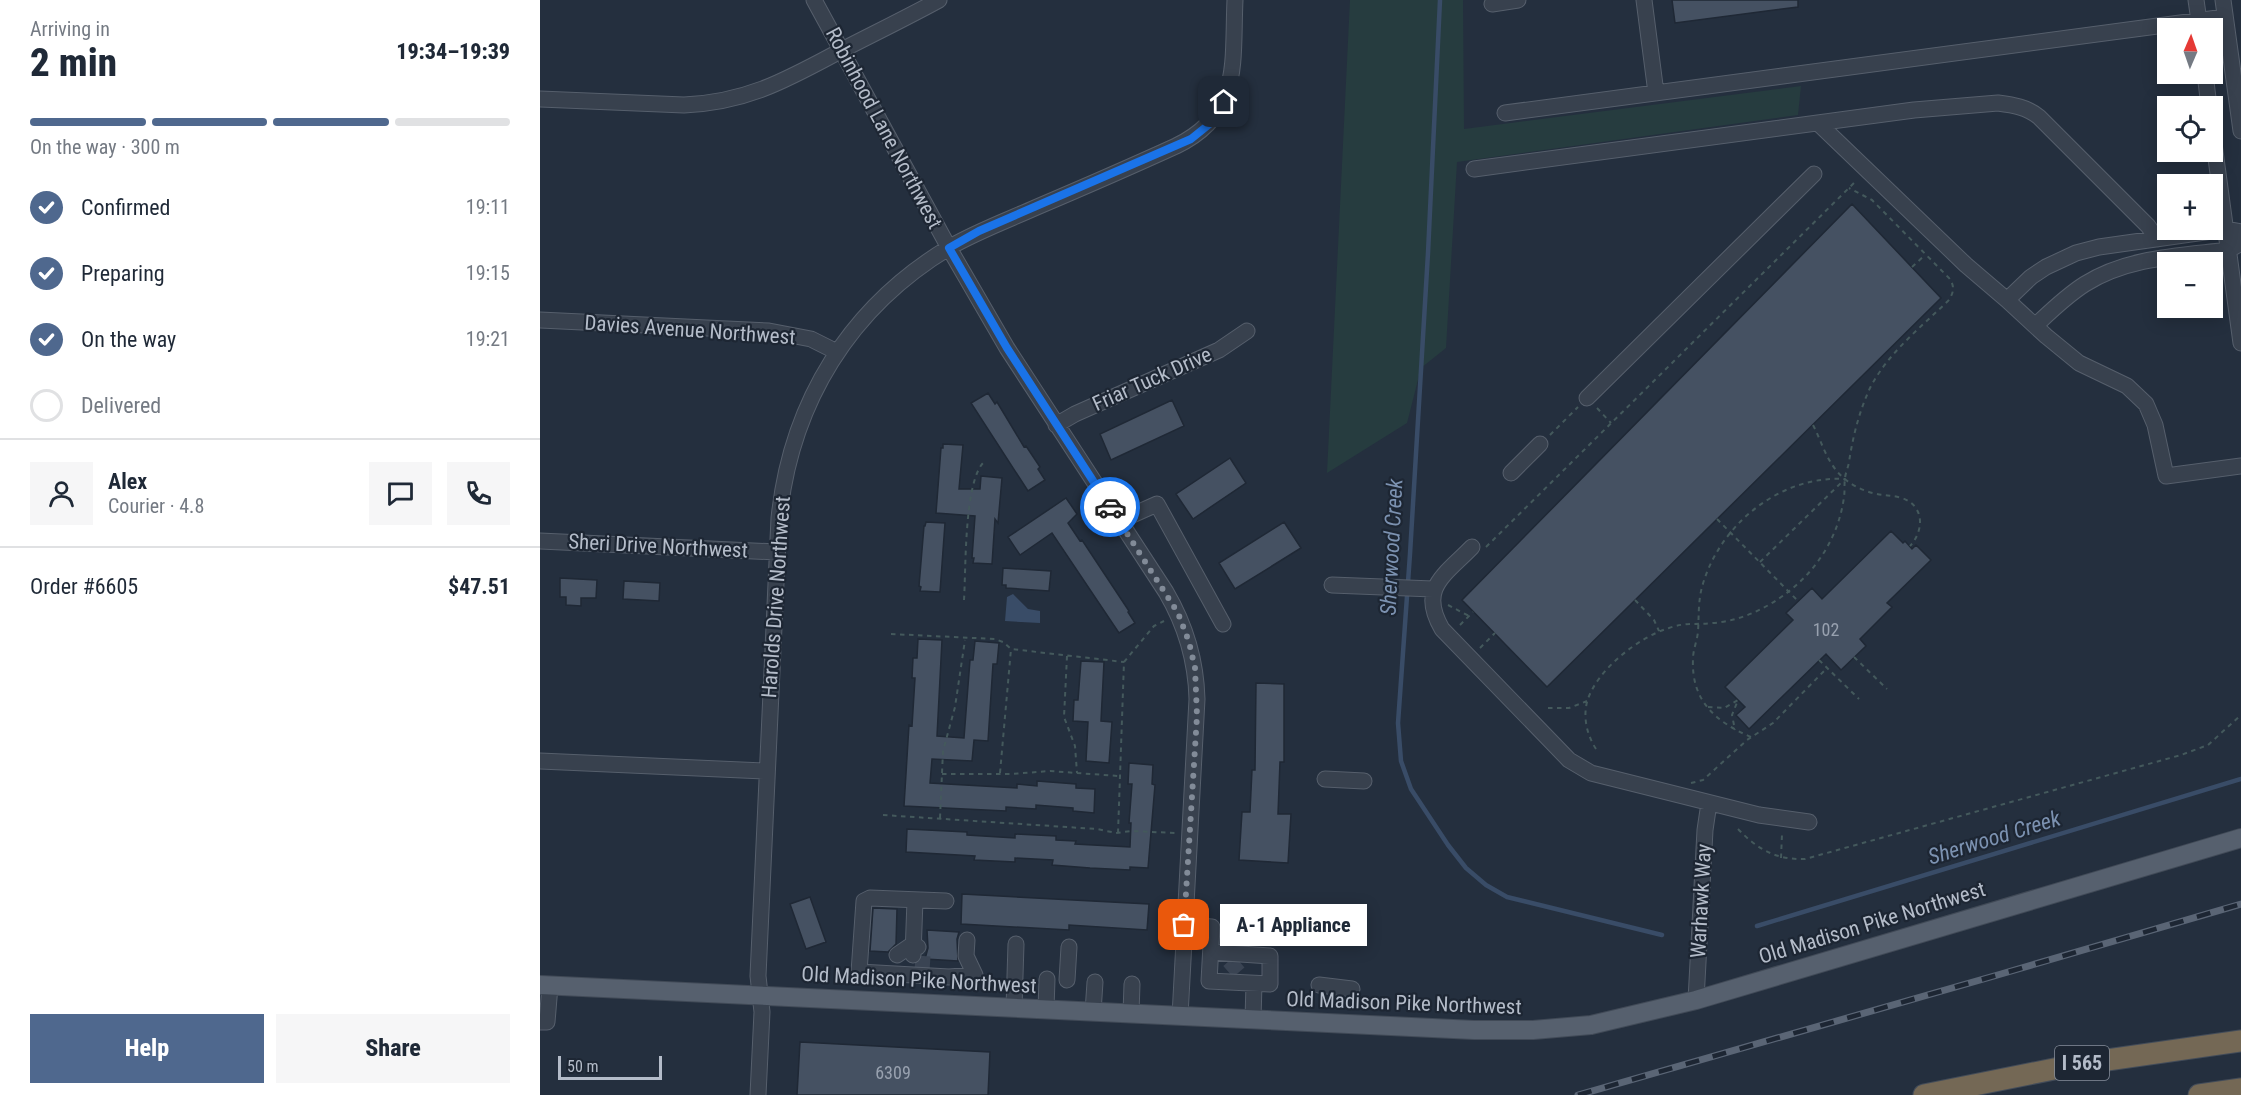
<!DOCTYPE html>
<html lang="en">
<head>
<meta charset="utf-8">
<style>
  :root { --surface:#fff; --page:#f6f6f7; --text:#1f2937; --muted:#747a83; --line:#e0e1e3; --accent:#4f688e }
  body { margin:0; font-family:"Roboto Condensed",sans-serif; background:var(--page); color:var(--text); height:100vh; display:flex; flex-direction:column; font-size:22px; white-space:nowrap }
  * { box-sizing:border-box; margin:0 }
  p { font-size:20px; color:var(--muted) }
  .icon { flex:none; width:33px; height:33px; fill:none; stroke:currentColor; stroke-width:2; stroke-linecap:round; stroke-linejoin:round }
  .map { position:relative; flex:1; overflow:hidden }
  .details { display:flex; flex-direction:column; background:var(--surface); width:540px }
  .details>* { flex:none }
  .needle { width:39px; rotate:2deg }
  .fabs { position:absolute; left:1617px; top:18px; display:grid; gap:12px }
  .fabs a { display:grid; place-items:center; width:66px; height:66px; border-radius:0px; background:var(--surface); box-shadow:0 3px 15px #0003; font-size:30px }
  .scale { position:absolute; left:18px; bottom:15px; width:104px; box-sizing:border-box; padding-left:6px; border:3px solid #b4bcc9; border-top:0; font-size:16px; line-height:21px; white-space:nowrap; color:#b4bcc9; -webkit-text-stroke:4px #1d2633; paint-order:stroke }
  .pin { position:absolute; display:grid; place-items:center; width:51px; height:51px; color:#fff; margin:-26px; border-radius:12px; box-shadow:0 3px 9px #0006 }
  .courier { position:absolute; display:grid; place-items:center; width:60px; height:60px; margin:-30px; border:4px solid #1a73e8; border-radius:50%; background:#fff; color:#222; box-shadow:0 2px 8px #0007 }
  .bubble { position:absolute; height:42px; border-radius:0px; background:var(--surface); box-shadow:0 3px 15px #0003; font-size:20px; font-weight:800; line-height:42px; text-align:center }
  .head em { font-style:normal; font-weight:800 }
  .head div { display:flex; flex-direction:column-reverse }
  .head { display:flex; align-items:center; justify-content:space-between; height:102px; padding:0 30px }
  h1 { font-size:39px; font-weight:800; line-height:45px }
  .bar { display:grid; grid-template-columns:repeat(4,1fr); gap:9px 6px; align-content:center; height:72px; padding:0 30px }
  .bar i { height:8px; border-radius:4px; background:var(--line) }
  .bar .selected { background:var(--accent) }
  .bar p { grid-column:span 4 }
  .line { display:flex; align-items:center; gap:15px; padding:0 30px; border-top:2px solid var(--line) }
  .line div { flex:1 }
  .round { display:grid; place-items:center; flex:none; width:63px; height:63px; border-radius:0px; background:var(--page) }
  ol { padding:0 30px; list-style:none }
  li { display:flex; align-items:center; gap:18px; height:66px }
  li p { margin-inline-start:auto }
  li .icon { padding:6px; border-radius:50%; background:var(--accent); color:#fff; stroke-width:4 }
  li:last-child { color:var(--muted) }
  li i { width:33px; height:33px; border:3px solid var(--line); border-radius:50% }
  .cta { display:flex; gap:12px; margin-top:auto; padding:12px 30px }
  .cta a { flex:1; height:69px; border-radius:0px; background:var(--accent); color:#fff; font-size:24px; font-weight:800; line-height:69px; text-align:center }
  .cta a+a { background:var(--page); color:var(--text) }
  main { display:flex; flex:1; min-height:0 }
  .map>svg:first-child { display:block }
</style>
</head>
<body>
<main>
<section class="details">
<div class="head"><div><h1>2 min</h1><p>Arriving in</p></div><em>19:34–19:39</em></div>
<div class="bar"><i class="selected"></i><i class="selected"></i><i class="selected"></i><i></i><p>On the way · 300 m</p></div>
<ol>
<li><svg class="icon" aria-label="check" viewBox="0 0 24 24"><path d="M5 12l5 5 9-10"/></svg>Confirmed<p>19:11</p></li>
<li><svg class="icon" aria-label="check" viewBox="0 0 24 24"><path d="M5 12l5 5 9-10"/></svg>Preparing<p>19:15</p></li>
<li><svg class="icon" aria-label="check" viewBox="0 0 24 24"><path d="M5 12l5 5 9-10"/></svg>On the way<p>19:21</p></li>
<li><i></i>Delivered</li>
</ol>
<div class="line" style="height:108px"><a class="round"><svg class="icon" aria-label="person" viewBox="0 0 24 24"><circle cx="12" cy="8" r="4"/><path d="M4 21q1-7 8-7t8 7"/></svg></a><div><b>Alex</b><p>Courier · 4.8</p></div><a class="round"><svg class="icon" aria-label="chat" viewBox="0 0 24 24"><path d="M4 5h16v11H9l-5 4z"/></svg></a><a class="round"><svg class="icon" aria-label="phone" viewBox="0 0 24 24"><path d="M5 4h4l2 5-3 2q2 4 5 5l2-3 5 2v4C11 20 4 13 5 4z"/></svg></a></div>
<div class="line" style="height:78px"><div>Order #6605</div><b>$47.51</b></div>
<div class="cta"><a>Help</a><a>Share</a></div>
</section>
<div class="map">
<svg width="1701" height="1095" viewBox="0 0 1701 1095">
  <rect width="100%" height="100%" fill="#242f3e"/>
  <path fill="#263c3f" d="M 810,0 L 923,0 L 924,129 L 1261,86 L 1258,115 L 917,162 L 906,348 L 881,368 L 867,423 L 787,473 Z"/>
  <path fill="#394c67" d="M 473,594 L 488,609 L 500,611 L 500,623 L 465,621 L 467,597 Z"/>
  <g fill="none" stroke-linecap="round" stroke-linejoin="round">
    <path stroke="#394c67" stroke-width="4.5" d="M 900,0 L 888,253 L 870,554 L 858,723 L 861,761 L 871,789 L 908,845 L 926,868 L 946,885 L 967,897 L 1122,935
      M 1217,926 L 1701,779"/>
  </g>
  <path fill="#455162" stroke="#1f2835" stroke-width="1.5" d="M 1132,0 L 1258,0 L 1258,7 L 1135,23 Z
    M 1312,204 L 1401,298 L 1007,687 L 922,600 Z
    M 448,393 L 455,404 L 457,402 L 484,447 L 486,446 L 500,467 L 498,469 L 505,480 L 488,491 L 431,403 Z
    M 632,400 L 644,426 L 571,460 L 560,434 Z
    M 403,444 L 423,445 L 419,489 L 440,489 L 441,476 L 462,478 L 458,523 L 455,519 L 452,564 L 433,563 L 434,558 L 432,558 L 435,516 L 396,513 L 401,448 L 403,448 Z
    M 690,458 L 706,483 L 653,519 L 636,494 Z
    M 526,498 L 537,514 L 528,523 L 540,541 L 542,540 L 589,611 L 588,612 L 595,623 L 579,633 L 512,533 L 480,555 L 468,537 Z
    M 386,522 L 405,523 L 400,592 L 380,591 L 381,587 L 379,586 L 384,526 L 385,526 Z
    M 744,522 L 761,548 L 695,589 L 679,563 Z
    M 1351,531 L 1363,543 L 1365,541 L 1372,549 L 1376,545 L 1391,560 L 1347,603 L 1352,607 L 1320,639 L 1326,646 L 1301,670 L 1286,654 L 1209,729 L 1196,715 L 1205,707 L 1185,687 L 1253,620 L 1246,613 L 1272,588 L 1282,599 Z
    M 463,568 L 511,571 L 509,591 L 466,588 L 466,585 L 462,585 Z
    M 20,578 L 57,580 L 56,598 L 41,598 L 41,606 L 26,605 L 26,597 L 20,597 Z
    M 84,581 L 120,583 L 119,601 L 83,599 Z
    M 378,639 L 402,640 L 397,736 L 424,738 L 430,660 L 433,660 L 435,641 L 459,643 L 457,664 L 453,664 L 448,741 L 434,740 L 432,761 L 392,759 L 390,783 L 477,788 L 477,784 L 497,786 L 497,781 L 536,784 L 536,788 L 555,789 L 554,813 L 533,811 L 533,808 L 496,805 L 496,809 L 466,807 L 466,811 L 364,806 L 369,725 L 372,726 L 375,678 L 372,678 L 373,658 L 377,658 Z
    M 541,661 L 564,662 L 561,721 L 572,722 L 569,763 L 546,761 L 548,722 L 533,721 L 534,700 L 538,700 Z
    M 716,683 L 744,684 L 744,762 L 740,762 L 738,814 L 751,814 L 748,863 L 699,860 L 702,812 L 710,812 L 712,770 L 715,770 Z
    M 589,763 L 613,765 L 612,784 L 615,785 L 608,868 L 590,867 L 590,870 L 550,868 L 512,865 L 513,860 L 475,858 L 475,862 L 434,860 L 435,856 L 366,852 L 367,829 L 427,832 L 427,835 L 475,838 L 475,834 L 516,836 L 516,840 L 536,841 L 535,844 L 590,847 L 591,823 L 589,823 L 592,784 L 588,784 Z
    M 422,894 L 609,904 L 607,930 L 529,925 L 529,930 L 421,924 Z
    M 270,897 L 286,942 L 266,949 L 250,904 Z
    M 333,908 L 357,909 L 356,944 L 348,952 L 330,951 Z
    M 698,914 L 745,916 L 744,936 L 741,936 L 740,939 L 700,937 L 701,933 L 697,933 Z
    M 387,930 L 419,932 L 417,939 L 418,961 L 385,959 L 388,948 Z
    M 260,1042 L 450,1052 L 448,1095 L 257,1095 Z"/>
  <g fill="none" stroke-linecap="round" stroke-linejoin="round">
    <path stroke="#3a4453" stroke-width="15" stroke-dasharray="15 8" stroke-linecap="butt" d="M 689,961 L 701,975
      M 382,971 L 383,956"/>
    <g stroke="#565f6c" stroke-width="17">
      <path id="minor" d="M 274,0 L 409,248 L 467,348 L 626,592 C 646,626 656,660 657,699 L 640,1016
        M 1104,0 L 1116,93
        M 1656,0 L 1660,28
        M 1683,0 L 1701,131
        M 952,4 L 978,0
        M 1665,74 L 1669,106
        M 0,99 L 144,105 C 209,102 248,79 304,49 C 335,33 368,17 399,0
        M 965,113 L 1685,17
        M 1278,123 L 1426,265 L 1467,300 L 1506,336 L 1539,363 L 1587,386 L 1606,404 L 1615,425 L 1626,476 L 1701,466
        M 1672,129 L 1701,343
        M 934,169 L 1374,110 L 1458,103 C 1473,105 1487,107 1499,117 L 1608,226 L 1617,239
        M 1467,300 L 1491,277 L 1506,267 L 1536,253 L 1559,247 L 1686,229 L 1701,232
        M 0,320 L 229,331 L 271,339 L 297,352
        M 1495,326 C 1511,311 1526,296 1545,284 C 1588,257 1640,256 1689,250 L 1701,243
        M 1047,398 L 1274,174
        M 516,425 L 535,414 L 679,350 L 707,331
        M 971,473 L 1000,444
        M 579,521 L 617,504 L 683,624
        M 0,541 L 237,552
        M 932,547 C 905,575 878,588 902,629 L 1029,760 L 1051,773 L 1219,815 L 1269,822
        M 792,585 L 893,589
        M 0,761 L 226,771
        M 785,779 L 824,781
        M 406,901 L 330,898 L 324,901 L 319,972 L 409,977 L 435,975 L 426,956 L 427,940
        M 644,925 L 672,927 L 669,981 L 730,984 L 730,956 L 671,952
        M 357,955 L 373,944 L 378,947
        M 373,955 L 375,900
        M 527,980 L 529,947
        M 779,985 L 812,989
        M 1156,1000 L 1165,830 L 1169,803
        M 474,1008 L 476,944
        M 506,1009 L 507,979
        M 553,1012 L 555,982
        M 591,1013 L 592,984
        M 713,1019 L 714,984
        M 0,1022 L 7,1022 L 10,986
        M 218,1095 L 222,1012 L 218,976 L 239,518 C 251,402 310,307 410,247 C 438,231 468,220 497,207 C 544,187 590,167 636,146 C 702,114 692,63 695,0"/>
    </g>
    <g stroke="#414a57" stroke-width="20">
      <path id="major" d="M 0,985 L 934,1030 L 993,1030 L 1051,1025 L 1156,1000 L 1701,838"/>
    </g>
    <g stroke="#434c59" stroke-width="23">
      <path id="highway" d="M 1384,1095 L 1539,1064 L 1701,1041
        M 1659,1095 L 1701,1089"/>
    </g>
    <path stroke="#44595c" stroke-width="2" stroke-dasharray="4.5 4.5" stroke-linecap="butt" d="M 1372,267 L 1385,255
      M 1057,408 L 1071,423
      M 1273,425 C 1283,444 1287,465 1306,480 C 1316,488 1331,494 1344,495 C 1350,496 1356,496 1362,498 C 1385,506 1384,531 1370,546
      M 1010,435 L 1038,407
      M 1177,519 L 1258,601
      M 946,547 L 1317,180
      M 1220,562 L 1305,479
      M 424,600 C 426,569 424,484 443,463
      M 1095,600 L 1114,620 L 1119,631
      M 908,605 L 929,616
      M 920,625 L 933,612
      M 351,634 L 455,639 L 463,642 L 471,649 L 584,662
      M 940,648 L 955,633
      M 527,656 L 524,717 L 535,746 L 537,773
      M 1314,657 L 1347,689
      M 1279,660 L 1319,699
      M 1168,707 L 1184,708 L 1198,700 L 1192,715 L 1195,730
      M 1008,708 L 1029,708 L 1047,701
      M 1211,737 C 1176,722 1151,701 1153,659 C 1153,650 1157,641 1158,632 C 1159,616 1158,602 1162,587 C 1179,525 1240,475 1305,479
      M 1056,749 C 1047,735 1043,718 1047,702 C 1056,670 1099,637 1129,628 C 1145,622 1157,625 1173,623 C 1200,621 1226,609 1248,592 C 1278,569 1299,535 1304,497 C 1305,491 1304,485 1305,479 C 1305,474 1308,468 1309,462 C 1313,436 1319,412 1330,388 C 1348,353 1380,328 1408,301 C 1414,293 1415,286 1409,278 L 1332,200 L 1309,188
      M 460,773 L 471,649
      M 402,774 L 471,774 L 510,771 L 578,776
      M 1151,783 L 1163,780 L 1207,740 L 1233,723 L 1287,668
      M 343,815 L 557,829 L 576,833 L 591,831 L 636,833
      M 400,818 L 403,751 L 415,707 L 425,640
      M 1198,829 C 1218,850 1237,860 1265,859 L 1641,755 L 1668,745 L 1701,715
      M 578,833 L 584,662 L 614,626 L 624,621
      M 1241,858 L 1242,834"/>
    <use href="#minor" stroke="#38414e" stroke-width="15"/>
    <use href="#major" stroke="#56606e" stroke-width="18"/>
    <use href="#highway" stroke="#746855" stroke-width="21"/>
    <g stroke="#5a6575" stroke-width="7">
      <path id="rail" d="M 1038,1095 L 1461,974 L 1701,904"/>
    </g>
    <use href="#rail" stroke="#1d2633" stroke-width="4.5" stroke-dasharray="14" stroke-linecap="butt"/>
  </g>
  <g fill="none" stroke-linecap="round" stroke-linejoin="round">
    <path stroke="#828b98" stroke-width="6" stroke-dasharray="0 10.8" d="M 570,507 L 638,613 L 649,642 L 655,668 L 657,716 L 644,925"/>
    <path stroke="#1a73e8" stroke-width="8" d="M 570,507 L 467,348 L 409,248 L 439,231 L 651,139 L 672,122 L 684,102"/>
  </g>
  <g text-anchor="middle" stroke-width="4.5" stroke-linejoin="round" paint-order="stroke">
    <g font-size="18" fill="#98a1af">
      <text x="1286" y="636">102</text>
      <text x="353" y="1079">6309</text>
    </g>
    <rect fill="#1d2633" stroke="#878f9c" stroke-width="1.5" x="1515" y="1046" width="54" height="34" rx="4.5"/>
    <g font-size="20" font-weight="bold" fill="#b4bcc9">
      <text x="1542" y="1070">I 565</text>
    </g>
    <g font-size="21" fill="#b4bcc9" stroke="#1d2633">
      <text transform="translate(344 128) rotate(62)" y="7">Robinhood Lane Northwest</text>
      <text transform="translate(150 330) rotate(4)" y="7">Davies Avenue Northwest</text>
      <text transform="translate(612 379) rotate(-24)" y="7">Friar Tuck Drive</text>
      <text transform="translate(118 546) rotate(3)" y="7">Sheri Drive Northwest</text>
      <text transform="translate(236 597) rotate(-86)" y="7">Harolds Drive Northwest</text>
      <text transform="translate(1161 901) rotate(-87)" y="7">Warhawk Way</text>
      <text transform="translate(1332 923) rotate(-17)" y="7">Old Madison Pike Northwest</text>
      <text transform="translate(379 980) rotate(3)" y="7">Old Madison Pike Northwest</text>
      <text transform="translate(864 1003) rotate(2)" y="7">Old Madison Pike Northwest</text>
    </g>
    <g font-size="22" font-style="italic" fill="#7c92b1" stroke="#1d2633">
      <text transform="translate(851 547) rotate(-87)" y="8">Sherwood Creek</text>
      <text transform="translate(1454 837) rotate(-17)" y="8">Sherwood Creek</text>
    </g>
  </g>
</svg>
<div class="fabs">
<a><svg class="needle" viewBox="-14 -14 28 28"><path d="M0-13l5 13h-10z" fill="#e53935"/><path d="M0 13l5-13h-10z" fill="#747a83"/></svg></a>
<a><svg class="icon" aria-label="locate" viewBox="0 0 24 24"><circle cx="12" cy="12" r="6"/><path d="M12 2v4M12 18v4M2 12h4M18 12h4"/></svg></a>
<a>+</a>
<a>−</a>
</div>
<div class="scale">50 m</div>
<div class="pin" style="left:644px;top:925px;background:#ea580c"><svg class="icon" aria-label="bag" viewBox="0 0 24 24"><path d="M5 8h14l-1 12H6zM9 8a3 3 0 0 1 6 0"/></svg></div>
<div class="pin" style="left:684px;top:102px;background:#1f2937"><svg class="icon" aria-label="home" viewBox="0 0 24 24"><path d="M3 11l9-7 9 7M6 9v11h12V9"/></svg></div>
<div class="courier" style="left:570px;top:507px"><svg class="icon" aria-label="car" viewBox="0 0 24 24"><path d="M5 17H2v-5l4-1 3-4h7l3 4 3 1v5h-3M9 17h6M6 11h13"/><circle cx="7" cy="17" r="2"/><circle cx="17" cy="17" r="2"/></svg></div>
<div class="bubble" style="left:680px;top:904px;width:147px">A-1 Appliance</div>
</div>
</main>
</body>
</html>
